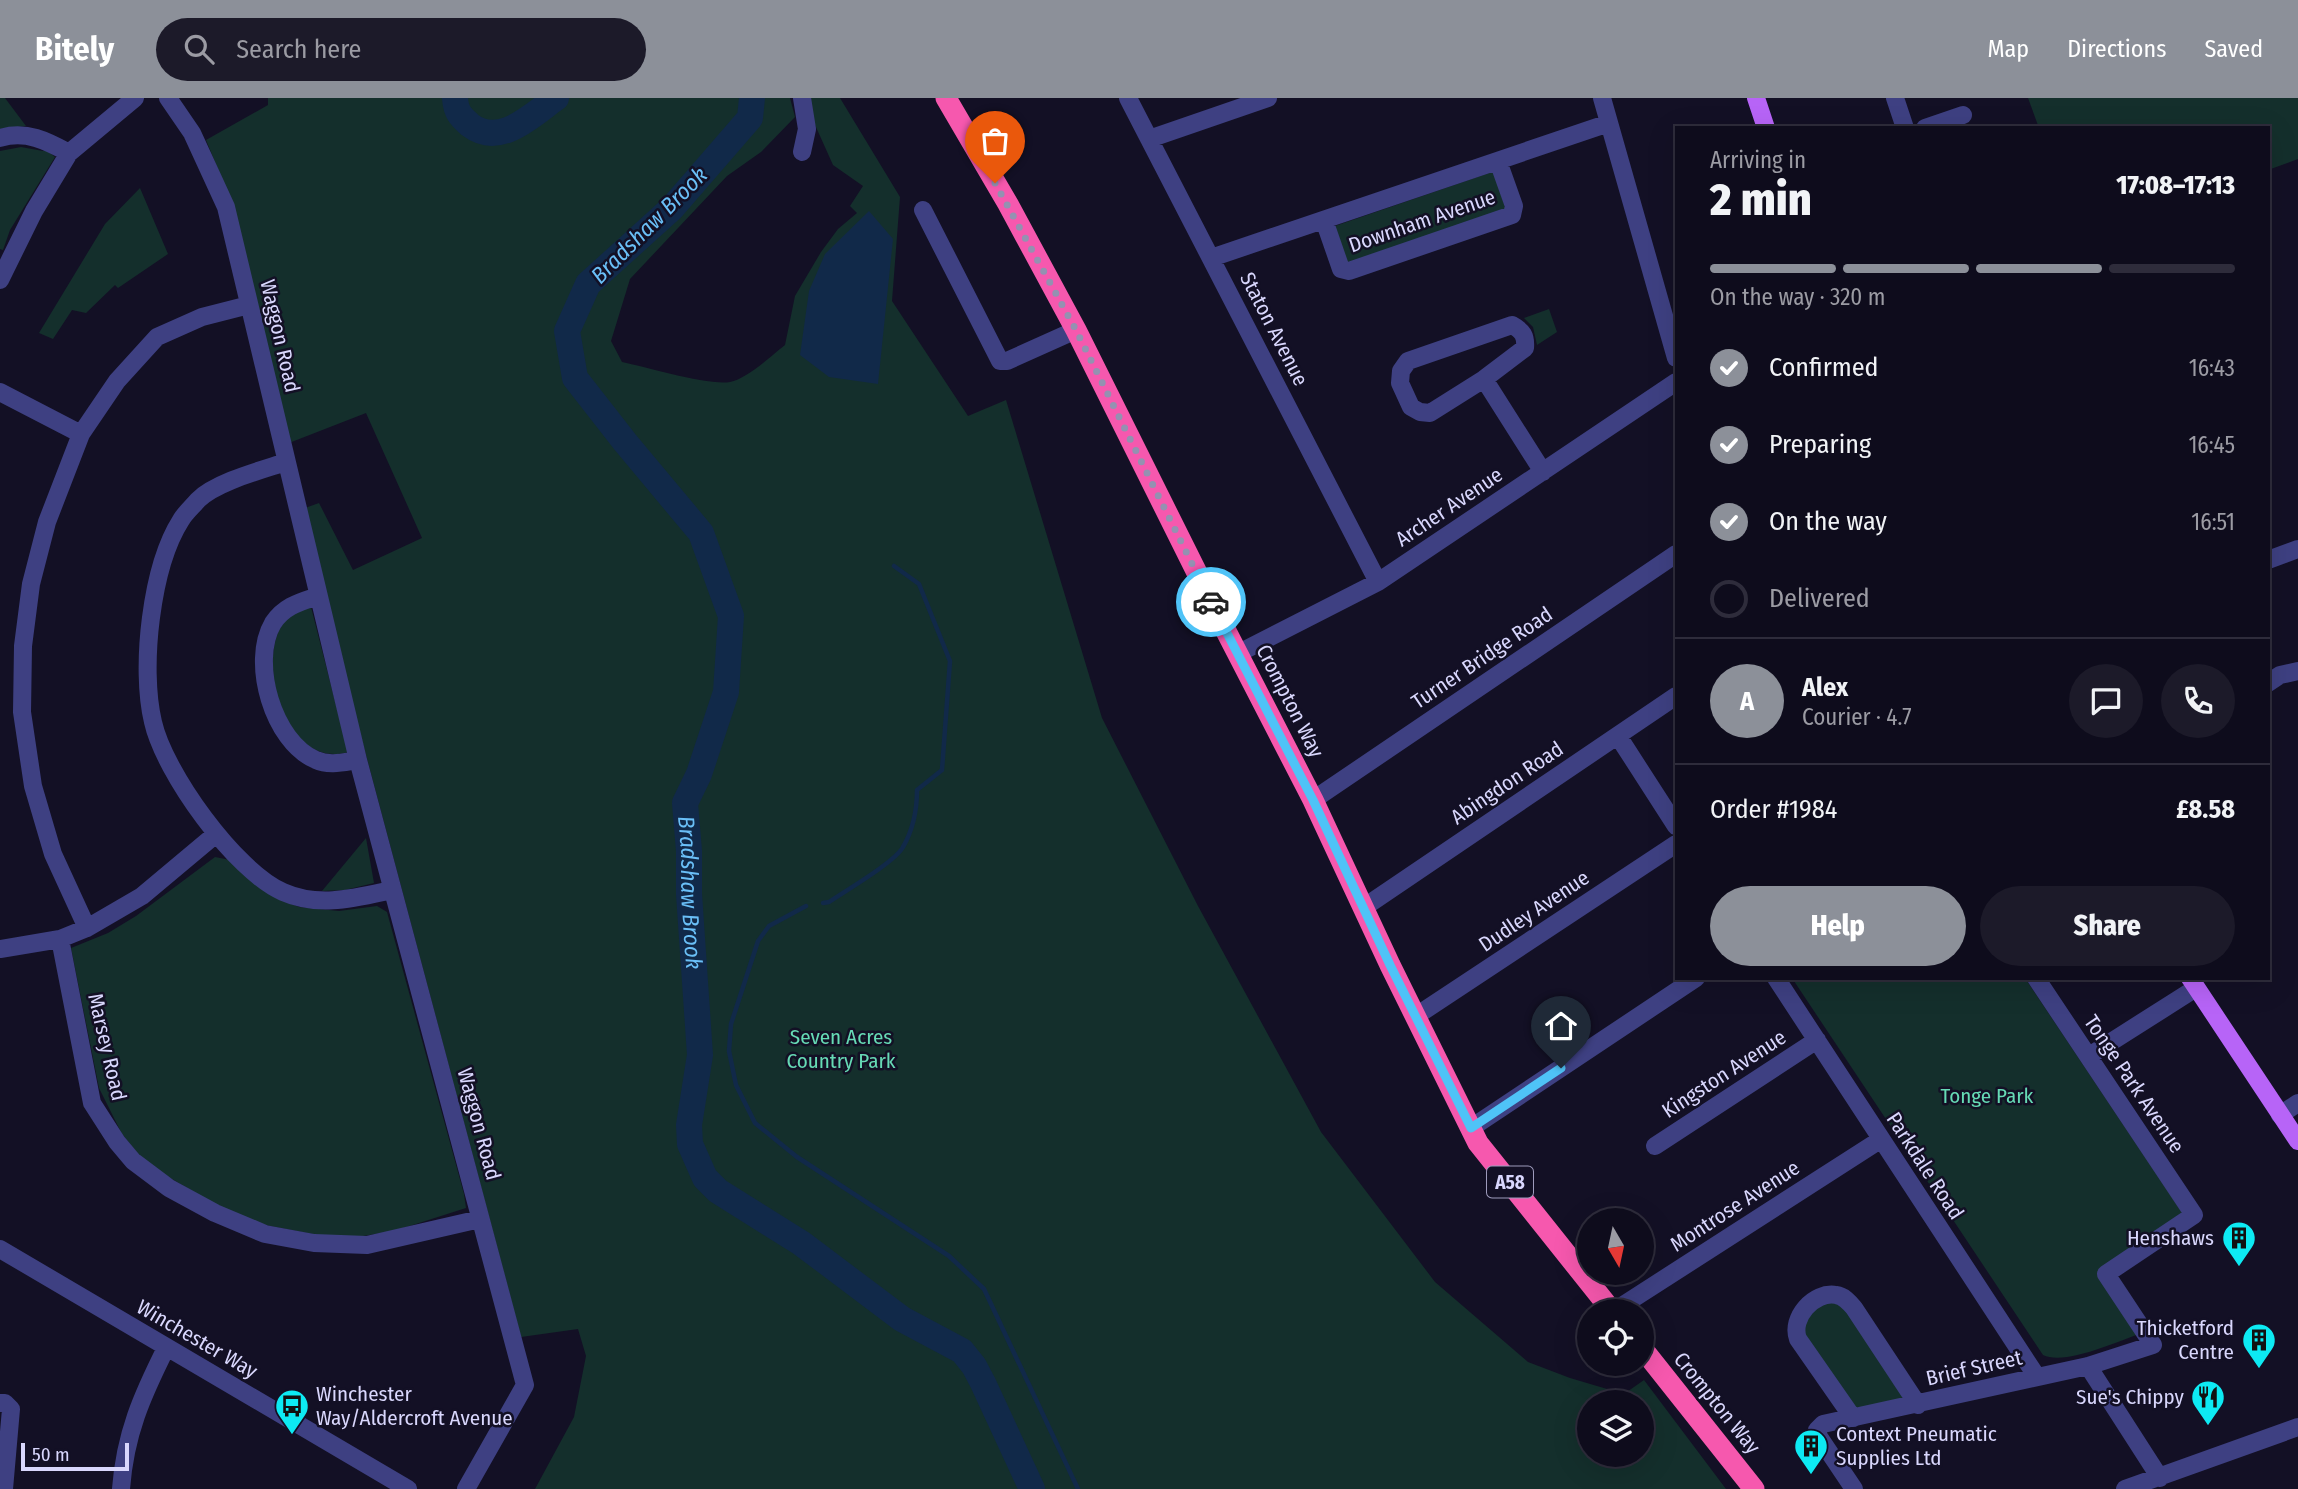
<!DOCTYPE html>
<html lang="en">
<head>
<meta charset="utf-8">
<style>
  :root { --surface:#0e0c1c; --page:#1c1a29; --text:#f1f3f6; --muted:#9b9ba3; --line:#2e2c3b; --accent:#8c9099 }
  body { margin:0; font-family:"Fira Sans Condensed",sans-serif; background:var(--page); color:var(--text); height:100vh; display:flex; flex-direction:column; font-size:26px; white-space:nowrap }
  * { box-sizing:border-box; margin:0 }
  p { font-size:23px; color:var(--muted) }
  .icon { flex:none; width:38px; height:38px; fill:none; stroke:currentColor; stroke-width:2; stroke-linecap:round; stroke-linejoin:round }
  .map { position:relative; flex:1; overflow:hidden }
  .drawer { position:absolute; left:1675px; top:28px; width:595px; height:854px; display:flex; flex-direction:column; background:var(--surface); border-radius:0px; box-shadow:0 7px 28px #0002,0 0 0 2px var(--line) }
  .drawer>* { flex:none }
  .needle { width:46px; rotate:171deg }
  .buttons { position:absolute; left:1577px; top:1110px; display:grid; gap:14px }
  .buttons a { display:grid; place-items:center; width:77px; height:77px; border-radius:50%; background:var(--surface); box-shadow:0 7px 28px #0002,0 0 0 2px var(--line); font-size:35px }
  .scale { position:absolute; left:21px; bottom:18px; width:108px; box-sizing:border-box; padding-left:7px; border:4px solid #d9d7fd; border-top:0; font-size:19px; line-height:24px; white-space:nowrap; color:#d9d7fd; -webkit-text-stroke:5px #131025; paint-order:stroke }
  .pin { position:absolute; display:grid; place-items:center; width:60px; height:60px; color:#fff; margin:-72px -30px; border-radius:50% 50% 50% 0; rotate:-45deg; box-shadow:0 0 7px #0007 }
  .pin .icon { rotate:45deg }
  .courier { position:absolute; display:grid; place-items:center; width:70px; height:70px; margin:-35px; border:5px solid #4fc3f7; border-radius:50%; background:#fff; color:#222; box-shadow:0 2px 9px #0007 }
  .head em { font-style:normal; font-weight:800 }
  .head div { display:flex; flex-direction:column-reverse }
  .head { display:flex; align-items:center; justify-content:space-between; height:119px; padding:0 35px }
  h1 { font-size:46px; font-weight:800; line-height:52px }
  .bar { display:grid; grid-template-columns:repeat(4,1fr); gap:10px 7px; align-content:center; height:84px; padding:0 35px }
  .bar i { height:9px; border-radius:5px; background:var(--line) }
  .bar .current { background:var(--accent) }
  .bar p { grid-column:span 4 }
  .line { display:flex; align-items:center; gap:18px; padding:0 35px; border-top:2px solid var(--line) }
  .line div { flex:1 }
  .round { display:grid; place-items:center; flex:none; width:74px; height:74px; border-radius:37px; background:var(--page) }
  ol { padding:0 35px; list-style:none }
  li { display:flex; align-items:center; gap:21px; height:77px }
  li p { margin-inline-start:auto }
  li .icon { padding:7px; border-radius:50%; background:var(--accent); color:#fff; stroke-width:4 }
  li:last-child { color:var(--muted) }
  li i { width:38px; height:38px; border:4px solid var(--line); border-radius:50% }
  .action { display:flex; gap:14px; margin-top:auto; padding:14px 35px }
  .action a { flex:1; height:80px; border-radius:42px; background:var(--accent); color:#fff; font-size:28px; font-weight:800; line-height:80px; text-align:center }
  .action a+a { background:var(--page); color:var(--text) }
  header { display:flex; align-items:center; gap:42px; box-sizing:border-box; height:98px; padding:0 35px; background:var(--accent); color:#fff }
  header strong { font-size:33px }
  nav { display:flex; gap:38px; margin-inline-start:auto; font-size:24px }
  .search { width:490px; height:63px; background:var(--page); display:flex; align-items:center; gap:18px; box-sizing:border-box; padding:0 24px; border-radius:38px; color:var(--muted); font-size:26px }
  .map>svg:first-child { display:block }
</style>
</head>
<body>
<header>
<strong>Bitely</strong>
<div class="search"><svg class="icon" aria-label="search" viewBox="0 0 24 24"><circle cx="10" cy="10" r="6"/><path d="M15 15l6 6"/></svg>Search here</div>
<nav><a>Map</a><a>Directions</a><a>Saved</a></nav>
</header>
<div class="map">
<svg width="2298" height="1391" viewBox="0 0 2298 1391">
  <rect width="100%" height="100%" fill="#131025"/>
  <path fill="#142f2c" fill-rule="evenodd" d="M 0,0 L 5,0 L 26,28 L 0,31 Z
    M 268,0 L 790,0 L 795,19 L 761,54 L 727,78 L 630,181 L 611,243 L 622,264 C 646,269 710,288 730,284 C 747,281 771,258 785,247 L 795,198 L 821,154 L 838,131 L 857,115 L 850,108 L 863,88 L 833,67 L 803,0 L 840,0 L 900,99 L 892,203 L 968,318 L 1006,302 L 1102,620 L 1198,808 L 1321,1034 L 1435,1184 L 1528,1264 L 1570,1280 L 1624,1296 L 1644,1282 L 1726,1391 L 535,1391 L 574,1319 L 586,1258 L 578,1231 L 521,1239 L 345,578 L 305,410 L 319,405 L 353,472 L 422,440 L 366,315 L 289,345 L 231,103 L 206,42 L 268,7 ZM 1589,1304 L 1642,1304 L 1642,1356 L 1589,1356 Z
    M 2028,0 L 2298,0 L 2298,61 L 2268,72 L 2268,30 L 2039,30 Z
    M 21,49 L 43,53 L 46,52 L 55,59 L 10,132 L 3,152 L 0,151 L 0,53 Z
    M 1492,74 L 1494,75 L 1505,109 L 1505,112 L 1352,165 L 1347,164 L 1335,128 Z
    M 140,90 L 168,156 L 118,190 L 115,187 L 86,215 L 72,212 L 53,241 L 39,235 L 105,126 Z
    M 1549,211 L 1557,234 L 1537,247 L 1533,229 L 1524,220 Z
    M 311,509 L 348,654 C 283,673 253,555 287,520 C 294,513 303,511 311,509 Z
    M 366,740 L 374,785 L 345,792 L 322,793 Z
    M 215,759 L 230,762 L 281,802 L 299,809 L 339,813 L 377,808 L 387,814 L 464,1096 L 466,1110 L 394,1133 L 363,1138 L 329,1139 L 270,1128 L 237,1119 L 160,1074 L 144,1063 L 122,1036 L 99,990 L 71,850 L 108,835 L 136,818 Z
    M 1792,880 L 2025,880 L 2183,1116 L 2099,1174 L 2142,1235 C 2118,1243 2065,1268 2043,1257 Z
    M 1826,1204 L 1843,1205 L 1905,1294 L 1902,1300 L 1859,1310 L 1850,1308 L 1800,1234 L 1805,1217 Z"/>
  <path fill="#112949" d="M 869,113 L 893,141 L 878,286 L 829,279 L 800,257 L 809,193 L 825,156 Z"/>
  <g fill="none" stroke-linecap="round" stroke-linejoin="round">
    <path stroke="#112949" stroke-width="4.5" d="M 823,805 L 829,804 C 845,793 895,764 903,749 C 914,730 917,712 917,692 L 942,672 L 950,563 L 919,486 L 894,468
      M 806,808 L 769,828 L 758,843 L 731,926 L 729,953 L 736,987 L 755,1025 L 797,1059 L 949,1158 L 984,1191 L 1078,1391"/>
    <g stroke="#112949" stroke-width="26">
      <path d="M 455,0 C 456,14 460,18 470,27 C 500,50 532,17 556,0"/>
      <path id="s1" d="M 752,0 L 750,20 L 672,110 L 588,186 L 567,233 L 575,280 L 625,344 L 701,435 L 731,518 L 726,594 L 699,676 L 685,705 L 689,753 L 689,796 L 700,957 L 689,1027 L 690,1046 L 705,1080 L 718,1093 L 801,1145 L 902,1221 L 962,1253 L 974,1268 L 983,1285 L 1032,1391"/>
    </g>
    <path stroke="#3e4082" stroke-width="18" d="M 168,0 L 192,35 L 226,109 L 358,662 L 525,1287 L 466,1391
      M 1128,0 L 1378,484
      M 1602,0 L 1676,260
      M 1895,0 L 1905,30
      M 1925,30 L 1963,17
      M 0,40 C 26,32 47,43 69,55
      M 1149,41 L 1268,0
      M 802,54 L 807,31 L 802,0
      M 923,112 L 1000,263 L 1007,263 L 1076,232
      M 1324,122 L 1341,171 L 1349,173 L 1512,117 L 1514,108 L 1498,63
      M 1211,160 L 1609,25
      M 0,182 L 34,113 L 69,55 L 135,0
      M 1512,227 C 1523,233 1526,238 1525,250 L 1484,281 L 1430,315 L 1420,314 L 1411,309 L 1400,285 L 1401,273 L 1408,263 Z
      M 1484,281 L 1543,374
      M 0,294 L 81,336
      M 286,364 C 262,372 216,384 198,402 C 193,408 185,415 181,422 C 151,469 140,570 153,624 C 164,674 235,773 283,794 C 319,810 355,800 392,792
      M 2268,462 L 2298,451
      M 318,498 C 300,504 284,508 273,525 C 250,564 273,644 316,662 C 329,668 344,664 358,662
      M 1237,556 L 1378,484 L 1676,284
      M 2268,585 L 2280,577 L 2298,573
      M 1618,638 L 1676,728
      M 1313,702 L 1676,456
      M 1363,810 L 1676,598
      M 87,830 L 53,756 L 33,688 L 22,614 L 23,548 L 31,486 L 47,424 L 81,336 L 117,283 L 157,239 L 202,219 L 249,207
      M 60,841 L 92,1005 L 117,1044 L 133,1063 L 169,1090 L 215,1115 L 265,1136 L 314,1145 L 367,1147 L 480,1121
      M 0,851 L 60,841 L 87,830 L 142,798 L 216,736
      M 1776,880 L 2037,1279
      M 1416,918 L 1676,746
      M 2089,958 L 2196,890
      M 2280,1017 L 2298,1005
      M 1471,1030 L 1696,880
      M 1655,1048 L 1817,942
      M 0,1151 L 408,1391
      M 1614,1213 L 1880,1042
      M 2088,1268 L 2160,1380
      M 0,1305 L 5,1305 L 11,1311 L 4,1391
      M 1853,1320 L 1798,1241 C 1790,1220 1814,1193 1836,1197 C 1844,1198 1849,1204 1854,1210 L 1918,1307
      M 121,1391 C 125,1336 142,1298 166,1250
      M 1854,1391 L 1817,1336 L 1817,1332 L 1823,1326 L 2088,1268 L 2153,1247 L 2106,1176 L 2194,1117 L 2036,880
      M 2125,1391 L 2298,1329"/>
    <path stroke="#b764f7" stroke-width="18" d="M 1756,0 L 1766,30
      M 2190,880 L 2298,1043"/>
    <path stroke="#f658ae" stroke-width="21" d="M 946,0 L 1008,106 L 1076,232 L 1227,535 L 1313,702 L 1390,867 L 1478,1045 L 1612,1213
      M 1642,1250 L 1754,1391"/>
  </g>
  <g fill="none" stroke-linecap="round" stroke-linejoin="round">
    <path stroke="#9491b1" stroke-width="7" stroke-dasharray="0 12.6" d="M 995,85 L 1076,232 L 1211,504"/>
    <path stroke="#4fc3f7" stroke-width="9" d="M 1211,504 L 1313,702 L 1390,867 L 1471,1030 L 1561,970"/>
  </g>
  <defs>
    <g id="building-pin" transform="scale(1.75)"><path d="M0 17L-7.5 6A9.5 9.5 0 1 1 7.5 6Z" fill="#0deaf3" stroke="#131025"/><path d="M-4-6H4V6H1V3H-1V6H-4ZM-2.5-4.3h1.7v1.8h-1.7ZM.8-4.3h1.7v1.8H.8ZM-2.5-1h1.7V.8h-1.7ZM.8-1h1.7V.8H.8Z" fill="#111"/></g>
    <g id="restaurant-pin" transform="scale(1.75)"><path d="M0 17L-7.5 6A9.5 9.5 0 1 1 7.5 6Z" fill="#0deaf3" stroke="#131025"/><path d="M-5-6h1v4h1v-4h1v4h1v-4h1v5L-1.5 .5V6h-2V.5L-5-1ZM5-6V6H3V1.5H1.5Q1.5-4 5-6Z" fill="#111"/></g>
    <g id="bus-pin" transform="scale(1.75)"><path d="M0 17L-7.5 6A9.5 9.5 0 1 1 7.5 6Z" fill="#0deaf3" stroke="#131025"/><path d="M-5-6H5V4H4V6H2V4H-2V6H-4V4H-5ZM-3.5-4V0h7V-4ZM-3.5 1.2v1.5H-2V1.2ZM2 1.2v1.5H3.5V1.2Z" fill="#111"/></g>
  </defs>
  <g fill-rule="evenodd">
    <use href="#building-pin" x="2239" y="1140"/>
    <use href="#building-pin" x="2259" y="1242"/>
    <use href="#restaurant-pin" x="2208" y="1299"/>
    <use href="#bus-pin" x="292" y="1308"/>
    <use href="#building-pin" x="1811" y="1348"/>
  </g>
  <g text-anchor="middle" stroke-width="5" stroke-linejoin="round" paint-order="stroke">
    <rect fill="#131025" stroke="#9e9bbc" stroke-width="2" x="1487" y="1068.5" width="46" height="31" rx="5"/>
    <g font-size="19" font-weight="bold" fill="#d9d7fd">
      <text x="1510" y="1091">A58</text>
    </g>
    <g font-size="21" fill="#d9d7fd" stroke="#131025">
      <text transform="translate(1422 123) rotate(-19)" y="7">Downham Avenue</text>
      <text transform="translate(1274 231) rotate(63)" y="7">Staton Avenue</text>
      <text transform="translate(280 238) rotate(77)" y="7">Waggon Road</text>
      <text transform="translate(1449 409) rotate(-34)" y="7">Archer Avenue</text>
      <text transform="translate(1482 560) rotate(-34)" y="7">Turner Bridge Road</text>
      <text transform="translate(1290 603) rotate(63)" y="7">Crompton Way</text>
      <text transform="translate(1507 685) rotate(-34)" y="7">Abingdon Road</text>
      <text transform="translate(1534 813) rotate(-34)" y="7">Dudley Avenue</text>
      <text transform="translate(107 949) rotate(77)" y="7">Marsey Road</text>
      <text transform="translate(1724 976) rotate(-33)" y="7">Kingston Avenue</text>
      <text transform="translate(2134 986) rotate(56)" y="7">Tonge Park Avenue</text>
      <text transform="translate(479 1026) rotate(75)" y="7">Waggon Road</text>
      <text transform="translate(1925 1068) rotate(57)" y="7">Parkdale Road</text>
      <text transform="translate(1735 1108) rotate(-33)" y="7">Montrose Avenue</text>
      <text transform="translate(197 1241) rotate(30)" y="7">Winchester Way</text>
      <text transform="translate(1974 1270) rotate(-13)" y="7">Brief Street</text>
      <text transform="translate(1717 1305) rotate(51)" y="7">Crompton Way</text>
    </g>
    <g font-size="21" fill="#66dab5" stroke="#131025">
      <text x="841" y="946">Seven Acres<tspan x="841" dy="24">Country Park</tspan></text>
      <text x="1987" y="1005">Tonge Park</text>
    </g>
    <g font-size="21" fill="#d9d7fd" stroke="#131025" text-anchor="end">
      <text x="2214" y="1147">Henshaws</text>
      <text x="2234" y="1237">Thicketford<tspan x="2234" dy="24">Centre</tspan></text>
      <text x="316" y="1303" text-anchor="start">Winchester<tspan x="316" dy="24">Way/Aldercroft Avenue</tspan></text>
      <text x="2184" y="1306">Sue's Chippy</text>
      <text x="1836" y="1343" text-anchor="start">Context Pneumatic<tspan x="1836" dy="24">Supplies Ltd</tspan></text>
    </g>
    <g font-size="23" font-style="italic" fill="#6abff7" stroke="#131025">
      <text transform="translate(649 127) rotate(-45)" y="8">Bradshaw Brook</text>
      <text dy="8" stroke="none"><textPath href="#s1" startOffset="924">Bradshaw Brook</textPath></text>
    </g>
  </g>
</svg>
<div class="buttons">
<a><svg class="needle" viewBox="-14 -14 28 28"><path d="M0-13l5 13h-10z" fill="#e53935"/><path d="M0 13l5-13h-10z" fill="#9b9ba3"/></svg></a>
<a><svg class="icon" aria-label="locate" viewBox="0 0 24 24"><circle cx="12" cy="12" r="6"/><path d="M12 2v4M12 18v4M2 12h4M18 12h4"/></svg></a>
<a><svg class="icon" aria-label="layers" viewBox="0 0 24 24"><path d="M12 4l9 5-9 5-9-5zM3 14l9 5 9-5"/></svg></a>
</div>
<div class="scale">50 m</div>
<div class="pin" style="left:995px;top:85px;background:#ea580c"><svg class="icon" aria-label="bag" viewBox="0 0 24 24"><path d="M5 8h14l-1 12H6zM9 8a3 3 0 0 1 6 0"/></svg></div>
<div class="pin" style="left:1561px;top:970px;background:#1f2937"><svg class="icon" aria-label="home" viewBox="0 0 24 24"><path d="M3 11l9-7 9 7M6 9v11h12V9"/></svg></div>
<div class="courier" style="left:1211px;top:504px"><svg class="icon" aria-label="car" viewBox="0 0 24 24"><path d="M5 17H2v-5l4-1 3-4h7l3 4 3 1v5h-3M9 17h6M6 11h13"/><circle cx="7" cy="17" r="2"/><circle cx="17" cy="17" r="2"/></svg></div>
<section class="drawer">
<div class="head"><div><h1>2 min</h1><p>Arriving in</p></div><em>17:08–17:13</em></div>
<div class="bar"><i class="current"></i><i class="current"></i><i class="current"></i><i></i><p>On the way · 320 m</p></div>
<ol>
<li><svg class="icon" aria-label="check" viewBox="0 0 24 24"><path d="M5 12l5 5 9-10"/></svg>Confirmed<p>16:43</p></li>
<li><svg class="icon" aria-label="check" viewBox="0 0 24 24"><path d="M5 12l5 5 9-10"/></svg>Preparing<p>16:45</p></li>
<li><svg class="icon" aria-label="check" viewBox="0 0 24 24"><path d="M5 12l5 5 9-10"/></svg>On the way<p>16:51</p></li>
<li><i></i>Delivered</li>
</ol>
<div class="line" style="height:126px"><b class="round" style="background:var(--accent);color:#fff">A</b><div><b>Alex</b><p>Courier · 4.7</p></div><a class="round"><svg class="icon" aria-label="chat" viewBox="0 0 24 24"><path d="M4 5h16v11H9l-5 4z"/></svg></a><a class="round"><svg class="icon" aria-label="phone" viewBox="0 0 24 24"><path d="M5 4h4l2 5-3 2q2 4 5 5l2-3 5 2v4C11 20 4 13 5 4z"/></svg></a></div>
<div class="line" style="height:91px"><div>Order #1984</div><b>£8.58</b></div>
<div class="action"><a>Help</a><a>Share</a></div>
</section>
</div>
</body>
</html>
